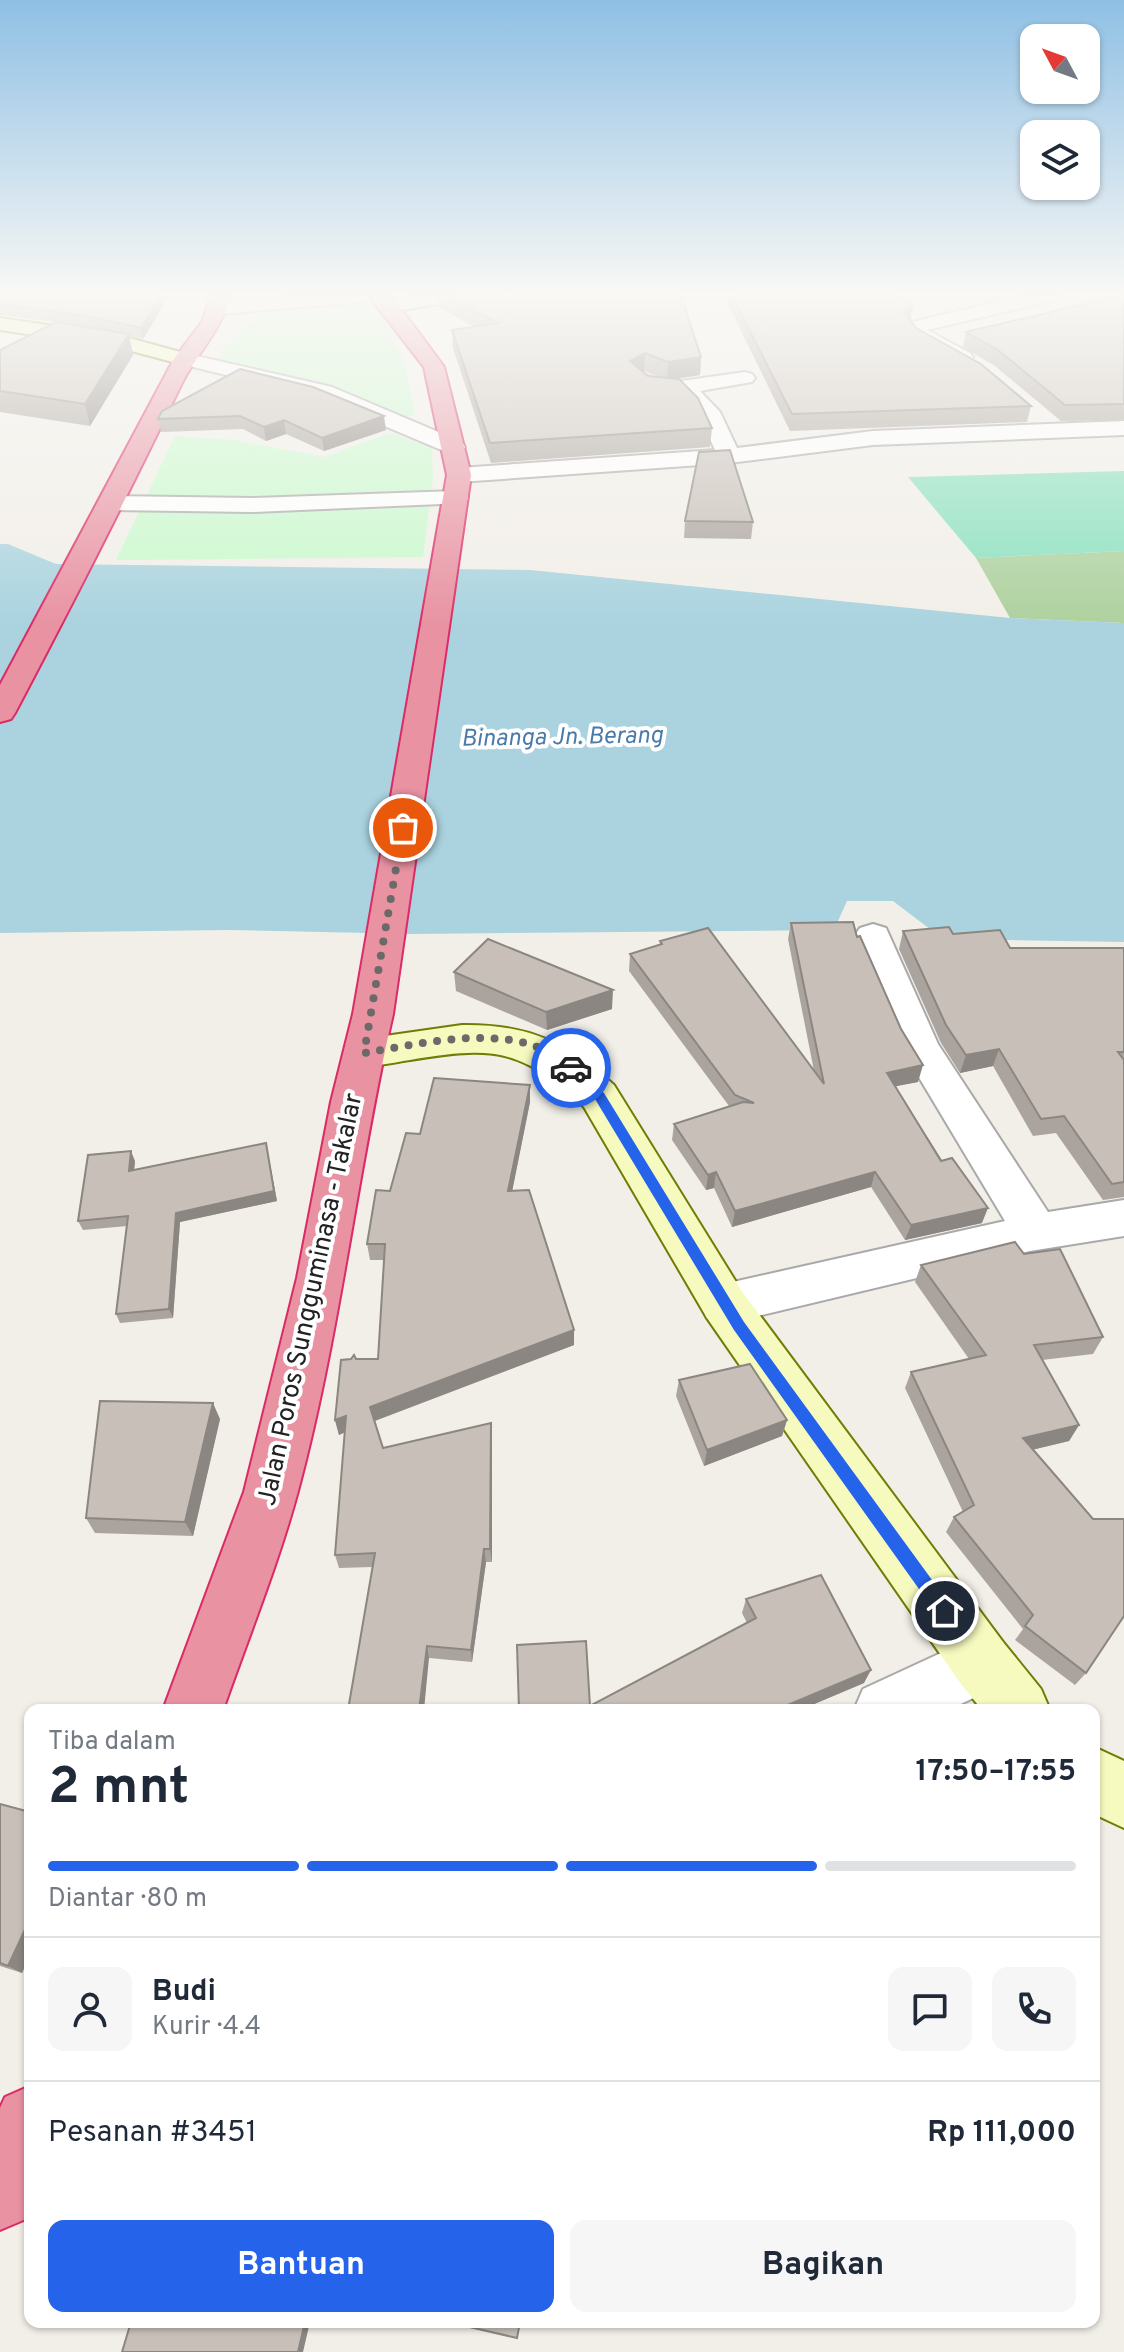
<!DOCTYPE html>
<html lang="id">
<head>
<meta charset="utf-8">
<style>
  :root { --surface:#fff; --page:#f6f6f7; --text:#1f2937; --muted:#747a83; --line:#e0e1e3; --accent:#2563eb }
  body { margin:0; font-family:Overpass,sans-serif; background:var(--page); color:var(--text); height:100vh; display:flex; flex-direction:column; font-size:30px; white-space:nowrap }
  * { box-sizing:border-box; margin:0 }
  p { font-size:26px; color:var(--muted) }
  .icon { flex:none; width:44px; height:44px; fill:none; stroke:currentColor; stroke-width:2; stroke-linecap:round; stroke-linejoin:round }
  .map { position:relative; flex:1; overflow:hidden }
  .sheet { position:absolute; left:24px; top:1704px; width:1076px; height:624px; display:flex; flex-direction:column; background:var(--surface); border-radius:16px; box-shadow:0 2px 6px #0004 }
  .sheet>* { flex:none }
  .needle { width:52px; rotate:311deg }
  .buttons { position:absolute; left:1020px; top:24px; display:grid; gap:16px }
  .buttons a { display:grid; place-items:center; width:80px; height:80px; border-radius:16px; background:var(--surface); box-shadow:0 2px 6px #0004; font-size:40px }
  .pin { position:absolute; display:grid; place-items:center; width:68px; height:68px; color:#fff; margin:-34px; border:4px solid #fff; border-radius:50%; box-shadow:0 2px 8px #0007 }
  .courier { position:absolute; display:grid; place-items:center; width:80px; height:80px; margin:-40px; border:6px solid #2563eb; border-radius:50%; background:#fff; color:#222; box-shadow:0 2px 10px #0007 }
  .head em { font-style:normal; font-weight:700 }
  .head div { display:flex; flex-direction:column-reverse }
  .head { display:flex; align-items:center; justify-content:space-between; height:136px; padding:0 24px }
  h1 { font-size:52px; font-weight:700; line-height:60px }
  .bar { display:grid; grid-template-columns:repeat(4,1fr); gap:12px 8px; align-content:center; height:96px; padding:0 24px }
  .bar i { height:10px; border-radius:6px; background:var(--line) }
  .bar .active { background:var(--accent) }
  .bar p { grid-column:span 4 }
  .line { display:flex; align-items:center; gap:20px; padding:0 24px; border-top:2px solid var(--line) }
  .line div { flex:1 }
  .round { display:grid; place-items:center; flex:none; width:84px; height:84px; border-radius:16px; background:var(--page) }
  .button { display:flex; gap:16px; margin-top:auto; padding:16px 24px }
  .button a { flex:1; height:92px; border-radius:16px; background:var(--accent); color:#fff; font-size:32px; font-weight:700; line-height:92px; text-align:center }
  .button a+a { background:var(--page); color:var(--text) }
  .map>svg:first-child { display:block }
</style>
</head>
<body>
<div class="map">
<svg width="1124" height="2352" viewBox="0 0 1124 2352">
  <rect width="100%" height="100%" fill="#f2efe9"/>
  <path fill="#add19e" d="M 1124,551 L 1124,623 L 1010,618 L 976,558 Z"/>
  <path fill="#c8facc" d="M 261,296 L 372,296 L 405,364 L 415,416 L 400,416 L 321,384 L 218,366 L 222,348 L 257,318 Z
    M 390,433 L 432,448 L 433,478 L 423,557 L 116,560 L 175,436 L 234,440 L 324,457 Z"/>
  <path fill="#88e0be" d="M 1124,471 L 1124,551 L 976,558 L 908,477 Z"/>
  <path fill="#aad3df" d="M 0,544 L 8,544 L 56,564 L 530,570 L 1010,618 L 1124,623 L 1124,942 L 943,939 L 893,901 L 847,901 L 834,930 L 413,934 L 228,930 L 0,933 Z"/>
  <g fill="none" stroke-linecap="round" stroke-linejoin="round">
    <g stroke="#a9a9a9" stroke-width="4">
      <path id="street" d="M 291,296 L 371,296 L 362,302 L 219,314 L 210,308 L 219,302 Z
        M 1023,296 L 1058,296 L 1056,300 L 927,330 L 970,353 L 973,357 L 970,361 C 949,367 916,343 904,327 L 907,323 Z
        M 184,353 L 332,387 L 462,442 L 465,447 L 462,452 L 446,452 L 316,397 L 177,363 L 174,359 Z
        M 745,372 L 752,374 L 755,378 L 752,382 L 700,391 L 720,412 L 737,448 L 873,431 L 1124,421 L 1124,435 L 873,445 L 729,463 L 459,482 L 451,480 L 447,475 L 451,470 L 459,468 L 715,450 L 699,415 L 679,394 L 656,395 L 632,380 L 643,374 L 667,383 Z
        M 456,491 L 465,493 L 468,498 L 465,503 L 252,512 L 111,510 L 102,508 L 99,503 L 102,498 L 111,496 L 252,498 Z
        M 873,924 L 886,928 L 938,1044 L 1048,1212 L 1124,1200 L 1124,1236 L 1030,1251 L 724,1324 L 707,1318 L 700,1304 L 707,1290 L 724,1284 L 1005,1221 L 899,1044 L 866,973 L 854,936 L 860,928 Z
        M 982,1634 L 1003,1642 L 1011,1663 L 1003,1684 L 948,1710 L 854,1710 L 863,1689 Z"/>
    </g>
    <g stroke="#707d05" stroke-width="4">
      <path id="secondary" d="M 414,296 L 460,296 L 451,302 L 389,312 L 380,306 L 382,302 Z
        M 0,318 L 122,336 L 191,355 L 194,359 L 184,365 L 120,348 L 0,330 Z
        M 462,1025 C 528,1024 566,1042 614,1085 L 741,1290 L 1003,1642 L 1041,1689 L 1050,1710 L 982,1710 L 961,1684 L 707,1318 L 584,1107 C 522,1048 493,1046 410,1060 C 390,1063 370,1069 350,1063 L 344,1053 L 350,1043 L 364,1039 Z
        M 1094,1747 L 1124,1761 L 1124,1828 L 1094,1814 Z"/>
    </g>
    <g stroke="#dc2a67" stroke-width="4">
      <path id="highway" d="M 211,296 L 229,296 C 223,329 198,352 183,381 C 129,493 73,603 15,713 L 11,719 L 0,722 L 0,685 L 174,359 L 202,322 Z
        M 369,296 L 389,296 L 396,302 L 444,367 L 471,475 L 393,1014 C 357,1172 340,1335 298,1491 C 278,1565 248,1638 223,1710 L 163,1710 L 244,1492 L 297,1278 L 331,1102 L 353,1014 L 447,475 L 424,367 Z
        M 30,2086 L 30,2209 L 26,2219 L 0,2230 L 0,2108 L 5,2097 Z"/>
    </g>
    <use href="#street" fill="#fff" fill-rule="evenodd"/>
    <use href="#secondary" fill="#f7fabf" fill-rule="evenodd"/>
    <use href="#highway" fill="#e892a2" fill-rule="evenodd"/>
  </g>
  <path fill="#aba49e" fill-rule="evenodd" d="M 0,296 L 169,296 L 143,339 L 129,336 L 133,355 L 90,426 L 0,412 L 0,350 L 55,322 L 0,315 Z
    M 438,296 L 681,296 L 701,357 L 700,375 L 677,379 L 712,428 L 710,447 L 491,463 L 453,348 L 452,330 L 474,327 L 439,307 ZM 644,371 L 659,377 L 648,376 L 643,372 Z
    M 724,296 L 900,296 L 913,304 L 910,320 L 916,328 L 1031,406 L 1027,422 L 790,431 Z
    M 1086,296 L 1124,296 L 1124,420 L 1061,421 L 995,366 L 963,347 L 966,332 L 1100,301 Z
    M 240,369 L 386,430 L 324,451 L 286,434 L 266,441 L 243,429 L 161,432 L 158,419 Z
    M 685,521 L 753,522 L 751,539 L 684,538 Z
    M 791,923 L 857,937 L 918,1082 L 895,1086 L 982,1223 L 905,1240 L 871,1187 L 732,1227 L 714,1188 L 706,1190 L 672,1140 L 674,1124 L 729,1106 L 629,971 L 630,954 L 660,945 L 660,941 L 814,1071 L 788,939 Z
    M 903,931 L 953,934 L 1010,948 L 1124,948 L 1124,1198 L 1124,1197 L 1103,1200 L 1056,1133 L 1033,1136 L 993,1066 L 960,1073 L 941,1043 L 899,949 Z
    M 454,972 L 612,1009 L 547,1030 L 456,991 Z
    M 530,1085 L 530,1102 L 512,1191 L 574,1345 L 375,1421 L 383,1448 L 492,1438 L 492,1562 L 486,1562 L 472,1662 L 429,1658 L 372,1567 L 339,1568 L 335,1555 L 345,1432 L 339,1435 L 335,1420 L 351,1359 L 378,1359 L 384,1260 L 370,1260 L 367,1244 L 390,1191 L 420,1134 Z
    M 266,1143 L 277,1201 L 180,1222 L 173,1318 L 120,1323 L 116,1314 L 127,1226 L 83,1230 L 78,1221 L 135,1161 L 134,1170 Z
    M 1024,1254 L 1103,1337 L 1093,1354 L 1042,1360 L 1079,1425 L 1069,1441 L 1032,1450 L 1086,1673 L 1075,1685 L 1015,1640 L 1023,1629 L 946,1532 L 954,1517 L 963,1512 L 905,1388 L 911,1372 L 969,1359 L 915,1282 L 921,1265 Z
    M 679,1380 L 787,1420 L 782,1436 L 704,1466 L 676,1396 Z
    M 220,1419 L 193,1536 L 95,1533 L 86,1518 Z
    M 746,1599 L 864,1683 L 800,1710 L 519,1710 L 590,1706 L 747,1623 L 742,1613 Z
    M 0,1804 L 30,1812 L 30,1955 L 22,1973 L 0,1966 Z"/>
  <path fill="#8b8681" d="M 160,296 L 169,296 L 143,339 L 141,328 Z
    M 913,304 L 911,319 L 901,327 L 904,312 Z
    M 129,334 L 133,355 L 90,426 L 85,404 Z
    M 645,353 L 644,371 L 629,380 L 630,361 Z
    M 701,357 L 700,375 L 667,380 L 668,362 Z
    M 384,416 L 386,430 L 324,451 L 322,438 Z
    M 284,420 L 286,434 L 266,441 L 264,427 Z
    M 613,990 L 612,1009 L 547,1030 L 546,1012 Z
    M 999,1049 L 993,1066 L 960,1073 L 966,1055 Z
    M 923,1065 L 918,1082 L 882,1089 L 887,1073 Z
    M 530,1085 L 530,1102 L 509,1207 L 508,1191 Z
    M 266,1143 L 277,1201 L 180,1222 L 173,1318 L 169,1309 L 176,1213 Z
    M 131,1151 L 135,1161 L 133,1180 L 129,1171 Z
    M 716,1172 L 714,1188 L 706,1190 L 708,1175 Z
    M 875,1172 L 871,1187 L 732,1227 L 735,1211 Z
    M 988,1208 L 982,1223 L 905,1240 L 911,1225 Z
    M 574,1330 L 574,1345 L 374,1421 L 370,1407 Z
    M 213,1403 L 220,1419 L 193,1536 L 185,1522 Z
    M 346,1416 L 350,1430 L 339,1435 L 335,1420 Z
    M 787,1420 L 782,1436 L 704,1466 L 707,1450 Z
    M 491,1423 L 492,1438 L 492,1562 L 490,1549 Z
    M 1079,1425 L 1069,1441 L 1014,1454 L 1023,1438 Z
    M 484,1549 L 486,1562 L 472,1662 L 471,1650 Z
    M 427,1646 L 429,1658 L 424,1710 L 419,1710 Z
    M 871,1670 L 864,1683 L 800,1710 L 776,1710 Z
    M 30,1919 L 30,1955 L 22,1973 L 8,1966 Z
    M 305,2322 L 310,2322 L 303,2352 L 298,2352 Z"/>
  <path fill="#c7bfb8" stroke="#8b8681" stroke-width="2" d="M 0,296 L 160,296 L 141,328 L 87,316 L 0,304 Z
    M 449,296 L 681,296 L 701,357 L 668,362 L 645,353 L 630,361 L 648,376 L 679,379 L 698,398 L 712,428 L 490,443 L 452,330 L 497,323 Z
    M 732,296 L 900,296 L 913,304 L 904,312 L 916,328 L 981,364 L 1031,406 L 792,414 Z
    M 1119,296 L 1124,296 L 1124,404 L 1065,405 L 998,350 L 966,332 Z
    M 56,322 L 129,334 L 85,404 L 0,391 L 0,350 Z
    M 240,369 L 313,387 L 384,416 L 322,438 L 284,420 L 264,427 L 240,416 L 158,419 L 162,411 Z
    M 730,450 L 753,522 L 685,521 L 699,452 Z
    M 853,922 L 857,937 L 860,936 L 901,1029 L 923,1065 L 887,1073 L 941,1161 L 952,1158 L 988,1208 L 911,1225 L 875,1172 L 735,1211 L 716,1172 L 708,1175 L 674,1124 L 743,1102 L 754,1103 L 735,1095 L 630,954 L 662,944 L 660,941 L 708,928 L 824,1084 L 791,923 Z
    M 949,927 L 953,934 L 1000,930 L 1010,948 L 1124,948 L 1124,1052 L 1118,1052 L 1124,1060 L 1124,1182 L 1112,1184 L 1064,1116 L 1041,1119 L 999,1049 L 966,1055 L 946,1025 L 903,931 Z
    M 488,939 L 613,990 L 546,1012 L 454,972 Z
    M 434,1078 L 530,1085 L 508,1191 L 529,1190 L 574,1330 L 370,1407 L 383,1448 L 491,1423 L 490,1549 L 484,1549 L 471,1650 L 427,1646 L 419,1710 L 348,1710 L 375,1553 L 335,1555 L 346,1416 L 335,1420 L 341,1360 L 351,1359 L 354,1355 L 356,1359 L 378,1359 L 385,1244 L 367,1244 L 376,1190 L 390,1191 L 406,1133 L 420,1134 Z
    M 266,1143 L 274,1191 L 176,1213 L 169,1309 L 116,1314 L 128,1216 L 78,1221 L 88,1155 L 131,1151 L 129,1171 Z
    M 1015,1242 L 1024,1254 L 1060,1249 L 1103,1337 L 1034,1345 L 1079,1425 L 1023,1438 L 1093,1519 L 1124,1519 L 1124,1616 L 1086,1673 L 1025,1626 L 1033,1615 L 954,1517 L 974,1505 L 911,1372 L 986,1355 L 921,1265 Z
    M 750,1364 L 787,1420 L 707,1450 L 679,1380 Z
    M 100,1401 L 213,1403 L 185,1522 L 86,1518 Z
    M 821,1575 L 871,1670 L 776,1710 L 519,1710 L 517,1645 L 586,1641 L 590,1706 L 756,1618 L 746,1599 Z
    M 0,1804 L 30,1812 L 30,1919 L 8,1966 L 0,1963 Z
    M 131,2322 L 305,2322 L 298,2352 L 122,2352 Z
    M 448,2322 L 520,2322 L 517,2338 Z"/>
  <linearGradient id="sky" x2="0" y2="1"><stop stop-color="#8fc0e4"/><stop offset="0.47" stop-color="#f9f8f5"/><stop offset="1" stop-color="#f9f8f5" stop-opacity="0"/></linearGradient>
  <rect width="1124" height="626" fill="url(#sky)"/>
  <path fill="#2563eb" d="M 571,1064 L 604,1093 L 744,1322 L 951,1606 L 953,1611 L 951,1617 L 945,1620 L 939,1617 L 734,1330 L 595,1099 L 566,1071 L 566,1065 Z"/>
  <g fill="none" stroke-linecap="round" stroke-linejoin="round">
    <path stroke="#6b6a68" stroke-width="8" stroke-dasharray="0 14.4" d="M 403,828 L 364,1053 C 414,1045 470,1031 521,1042 C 539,1045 555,1057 571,1068"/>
  </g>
  <g text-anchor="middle" stroke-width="8" stroke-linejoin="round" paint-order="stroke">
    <g font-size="24" font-style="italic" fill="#4a7aab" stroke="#fff">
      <text transform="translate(562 736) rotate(-1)" y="8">Binanga Jn. Berang</text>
    </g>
    <g font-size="26" fill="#222" stroke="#fff">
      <text transform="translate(309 1299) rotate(-78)" y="9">Jalan Poros Sungguminasa - Takalar</text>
    </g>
  </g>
</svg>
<div class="buttons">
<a><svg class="needle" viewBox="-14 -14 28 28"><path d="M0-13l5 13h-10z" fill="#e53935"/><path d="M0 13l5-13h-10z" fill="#747a83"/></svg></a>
<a><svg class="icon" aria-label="layers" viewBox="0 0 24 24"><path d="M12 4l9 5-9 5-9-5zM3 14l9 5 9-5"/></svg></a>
</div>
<div class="pin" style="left:403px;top:828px;background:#ea580c"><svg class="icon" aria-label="bag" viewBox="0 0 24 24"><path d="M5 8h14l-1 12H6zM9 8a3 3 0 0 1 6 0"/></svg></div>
<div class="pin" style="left:945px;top:1611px;background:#1f2937"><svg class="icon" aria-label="home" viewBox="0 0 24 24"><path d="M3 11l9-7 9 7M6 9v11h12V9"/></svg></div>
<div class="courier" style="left:571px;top:1068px"><svg class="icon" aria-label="car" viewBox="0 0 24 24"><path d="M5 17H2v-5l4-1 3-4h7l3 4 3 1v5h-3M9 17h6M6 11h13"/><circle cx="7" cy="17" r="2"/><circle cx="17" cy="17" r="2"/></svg></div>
<section class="sheet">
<div class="head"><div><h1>2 mnt</h1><p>Tiba dalam</p></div><em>17:50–17:55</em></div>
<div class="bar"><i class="active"></i><i class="active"></i><i class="active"></i><i></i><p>Diantar · 80 m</p></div>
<div class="line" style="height:144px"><a class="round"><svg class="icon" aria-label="person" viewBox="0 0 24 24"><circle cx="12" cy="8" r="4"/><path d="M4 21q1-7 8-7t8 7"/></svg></a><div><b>Budi</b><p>Kurir · 4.4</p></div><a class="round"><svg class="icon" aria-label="chat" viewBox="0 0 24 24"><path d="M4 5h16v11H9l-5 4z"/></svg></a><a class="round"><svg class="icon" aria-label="phone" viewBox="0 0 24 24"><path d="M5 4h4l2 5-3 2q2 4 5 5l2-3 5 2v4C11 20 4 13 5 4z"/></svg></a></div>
<div class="line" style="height:104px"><div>Pesanan #3451</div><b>Rp 111,000</b></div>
<div class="button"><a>Bantuan</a><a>Bagikan</a></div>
</section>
</div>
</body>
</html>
